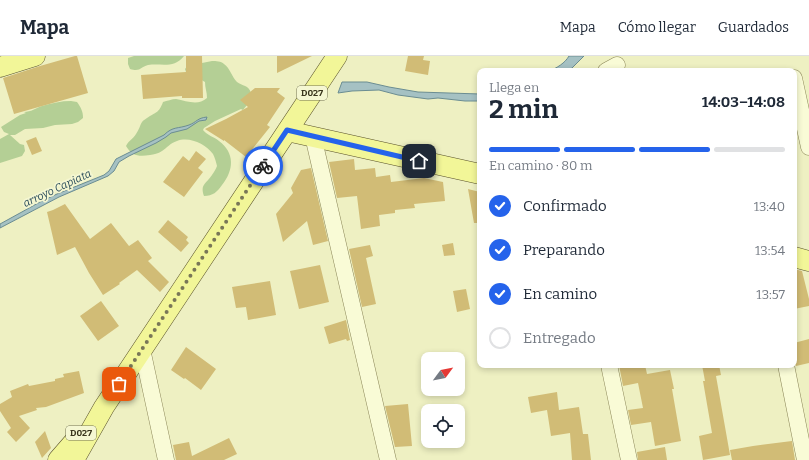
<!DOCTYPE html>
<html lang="es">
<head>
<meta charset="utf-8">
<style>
  :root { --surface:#fff; --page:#f2f2f3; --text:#1f2937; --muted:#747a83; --line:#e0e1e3; --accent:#2563eb }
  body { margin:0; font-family:Bitter,serif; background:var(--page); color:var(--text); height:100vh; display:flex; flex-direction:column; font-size:15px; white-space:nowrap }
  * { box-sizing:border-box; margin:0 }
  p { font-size:13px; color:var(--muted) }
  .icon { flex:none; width:22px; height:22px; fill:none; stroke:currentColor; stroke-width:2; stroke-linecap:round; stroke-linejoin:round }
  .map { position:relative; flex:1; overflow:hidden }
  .side { position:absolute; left:477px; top:12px; width:320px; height:300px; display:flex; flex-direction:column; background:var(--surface); border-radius:8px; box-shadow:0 2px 6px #0003 }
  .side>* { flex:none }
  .needle { width:26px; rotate:58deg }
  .tools { position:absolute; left:421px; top:296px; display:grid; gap:8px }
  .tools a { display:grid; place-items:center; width:44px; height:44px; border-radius:8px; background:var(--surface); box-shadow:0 2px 6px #0003; font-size:20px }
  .pin { position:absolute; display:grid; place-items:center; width:34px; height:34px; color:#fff; margin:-17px; border-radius:8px; box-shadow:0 2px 6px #0006 }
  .courier { position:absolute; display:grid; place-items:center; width:40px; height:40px; margin:-20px; border:3px solid #2563eb; border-radius:50%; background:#fff; color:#222; box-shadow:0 1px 5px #0007 }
  .summary em { font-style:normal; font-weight:700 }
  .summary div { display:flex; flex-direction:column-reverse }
  .summary { display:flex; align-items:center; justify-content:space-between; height:68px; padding:0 12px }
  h1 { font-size:26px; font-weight:700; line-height:30px }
  .bar { display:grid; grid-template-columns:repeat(4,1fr); gap:6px 4px; align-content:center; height:48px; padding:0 12px }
  .bar i { height:5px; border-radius:3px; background:var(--line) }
  .bar .active { background:var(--accent) }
  .bar p { grid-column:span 4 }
  ol { padding:0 12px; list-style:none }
  li { display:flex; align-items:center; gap:12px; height:44px }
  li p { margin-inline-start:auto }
  li .icon { padding:4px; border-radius:50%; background:var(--accent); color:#fff; stroke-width:4 }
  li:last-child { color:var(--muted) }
  li i { width:22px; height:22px; border:2px solid var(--line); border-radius:50% }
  header { display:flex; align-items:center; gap:24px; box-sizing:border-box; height:56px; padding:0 20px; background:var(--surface); border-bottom:1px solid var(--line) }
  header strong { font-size:19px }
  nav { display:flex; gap:22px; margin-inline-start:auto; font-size:14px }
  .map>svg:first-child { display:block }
</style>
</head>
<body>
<header>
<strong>Mapa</strong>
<nav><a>Mapa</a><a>Cómo llegar</a><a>Guardados</a></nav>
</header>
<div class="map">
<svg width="809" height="404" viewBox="0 0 809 404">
  <rect width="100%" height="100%" fill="#eef0c2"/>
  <path fill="#b4cf95" d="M 134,0 L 184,0 C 174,13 162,7 148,9 C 140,11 141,16 130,13 L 128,8 L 128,2 Z
    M 212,5 C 216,5 221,5 224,8 C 230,12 232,21 237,26 C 242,30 249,29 251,37 C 252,44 247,49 243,54 L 241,53 L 215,65 L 204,72 L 203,74 C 208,80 213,80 219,85 C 235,97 234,114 222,129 C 217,136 213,140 204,140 C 200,128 206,128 212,119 C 214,116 216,113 217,110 C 216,106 215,102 213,98 C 206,88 189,80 177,85 C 170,87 167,92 162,95 C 158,98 154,98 150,99 C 139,101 132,100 126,90 C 129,84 133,83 136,78 C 139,74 140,69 142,66 C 143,64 146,63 147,62 C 156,56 159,57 163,46 C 167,45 172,43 176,43 C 187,45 198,50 207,42 C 207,36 205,32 205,26 L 198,22 L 187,19 L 185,13 L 188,9 L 202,7 Z
    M 71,45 L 77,46 C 81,52 83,55 83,62 L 78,66 L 72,68 L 55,69 L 43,72 L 25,73 L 15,79 L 10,79 L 20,88 L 24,89 L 25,95 L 22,100 L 0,107 L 0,83 L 9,78 L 4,76 L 1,71 L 20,59 L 26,57 L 24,56 C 31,56 36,52 42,50 C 52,47 61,45 71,45 Z"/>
  <path fill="#a5c1c3" stroke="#6b8d92" d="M 569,0 L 584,0 L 572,12 L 567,15 L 549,15 C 557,12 565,7 569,0 Z
    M 342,26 L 367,26 L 389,31 L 418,36 L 480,38 L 480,45 L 465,45 L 438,42 L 428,43 L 398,39 L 379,34 L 352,35 L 338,37 Z
    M 207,61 L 206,64 L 199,65 L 187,73 L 171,77 L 166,81 L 156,87 L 129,100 L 119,106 L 114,115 L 108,120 L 59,141 L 0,172 L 0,168 L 40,146 L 57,138 L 104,119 L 109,115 L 116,103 L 164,79 C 173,70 178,73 189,69 C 197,66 197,62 207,61 Z"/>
  <path fill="#d1bc76" d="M 75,0 L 77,0 L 88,37 L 14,58 L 3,22 L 40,10 Z
    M 186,0 L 202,0 L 203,42 L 182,42 L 182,40 L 143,43 L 141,19 L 186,16 Z
    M 277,0 L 312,0 L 277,17 Z
    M 408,0 L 424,0 L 423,4 L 430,5 L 428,19 L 405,15 Z
    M 255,32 L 280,32 L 277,36 L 285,42 L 267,69 L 270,71 L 246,101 L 224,84 L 224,85 L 205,73 L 226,63 L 248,51 L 240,44 Z
    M 36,81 L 42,95 L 32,99 L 26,85 Z
    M 196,95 L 206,103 L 198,112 L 203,116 L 184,141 L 163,126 L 183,100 L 189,105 Z
    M 354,103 L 355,114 L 375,112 L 376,121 L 390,119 L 391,126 L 424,122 L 443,126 L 445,145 L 414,148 L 415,152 L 395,154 L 395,157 L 379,159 L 380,170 L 361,173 L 357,140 L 337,142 L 329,106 Z
    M 311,112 L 328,185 L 313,189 L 307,165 L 283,186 L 276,158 L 293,137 L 291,132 L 301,114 Z
    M 468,133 L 480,136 L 480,167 L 474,167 Z
    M 65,148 L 90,183 L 111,167 L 129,190 L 138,184 L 152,202 L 148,205 L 169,226 L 160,236 L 137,214 L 119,227 L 120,228 L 103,239 L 89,217 L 75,191 L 57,199 L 47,156 L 53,154 Z
    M 168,164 L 188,181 L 186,184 L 189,187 L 181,196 L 158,176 Z
    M 453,187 L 455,199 L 444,200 L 442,189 Z
    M 370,189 L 373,200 L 366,202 L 376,248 L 362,251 L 349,193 Z
    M 320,209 L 329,246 L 299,253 L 290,215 Z
    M 794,213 L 802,215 L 809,243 L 809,250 L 794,253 Z
    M 270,225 L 276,259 L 248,264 L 246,251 L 236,252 L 232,231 Z
    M 466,233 L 470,253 L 457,256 L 453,235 Z
    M 101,245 L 119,270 L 98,285 L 80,260 Z
    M 346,264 L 350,284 L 347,285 L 346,283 L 329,288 L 324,271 Z
    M 809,283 L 809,307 L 796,310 L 794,304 L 794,287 Z
    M 186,291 L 216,313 L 201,334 L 185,322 L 184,323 L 171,314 Z
    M 619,309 L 645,309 L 647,318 L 670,314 L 674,333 L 672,333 L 681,385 L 655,390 L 651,366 L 631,369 L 628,354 L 643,352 L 638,327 L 623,330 Z
    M 702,309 L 719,309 L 721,319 L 716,320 L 730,399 L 703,404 L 699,380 L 712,377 L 703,325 L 705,325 Z
    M 79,315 L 84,337 L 46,351 L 36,352 L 37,354 L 19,360 L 30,372 L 16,386 L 7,376 L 11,372 L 0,355 L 0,348 L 12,341 L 10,335 L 28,328 L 29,330 L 55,325 L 55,323 L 64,321 L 63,318 Z
    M 557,336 L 559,354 L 579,351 L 583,378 L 588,378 L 591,404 L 572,404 L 570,377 L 551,380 L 547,354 L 531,357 L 528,341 Z
    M 408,348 L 412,390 L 395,391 L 385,350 Z
    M 45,375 L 51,392 L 42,402 L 35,386 Z
    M 229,382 L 237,398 L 224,404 L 176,404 L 173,389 L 189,386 L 192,400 Z
    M 792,385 L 795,404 L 732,404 L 730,394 L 753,390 Z
    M 665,391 L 667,404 L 638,404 L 637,396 Z"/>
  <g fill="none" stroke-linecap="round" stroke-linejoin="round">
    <g stroke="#8b8658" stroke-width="17">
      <path id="minor" d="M 606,15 L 617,9
        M 794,22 L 809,91
        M 313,80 L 388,404
        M 142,293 L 166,404
        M 609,309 L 629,404
        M 786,309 L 805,404"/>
    </g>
    <g stroke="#59512c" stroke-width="21">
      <path id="major" d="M 0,11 L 35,0
        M 287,75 L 480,118
        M 794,201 L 809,205
        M 58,404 L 78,381
        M 74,404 L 104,351 L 337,0"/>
    </g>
    <use href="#minor" stroke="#f9fbd6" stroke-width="16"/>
    <use href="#major" stroke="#f2f698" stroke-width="20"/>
  </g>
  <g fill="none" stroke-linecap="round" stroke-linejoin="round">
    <path stroke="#797757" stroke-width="4" stroke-dasharray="0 7.2" d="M 119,328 L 263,110"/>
    <path stroke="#2563eb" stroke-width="5" d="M 263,110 L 287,74 L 419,105"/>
  </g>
  <g text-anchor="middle" stroke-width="3.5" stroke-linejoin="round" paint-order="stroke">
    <g fill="#f5f7d2" stroke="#727053" stroke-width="1">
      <rect x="297" y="30" width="30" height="14" rx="3"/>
      <rect x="66" y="370" width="30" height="14" rx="3"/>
    </g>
    <g font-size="9" font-weight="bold" fill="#3a361d">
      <text x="312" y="40">D027</text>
      <text x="81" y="380">D027</text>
    </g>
    <g font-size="11" font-style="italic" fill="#2b4d5b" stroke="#f5f7d2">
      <text transform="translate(57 132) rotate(-25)" y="4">arroyo Capiata</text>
    </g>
  </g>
</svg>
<div class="tools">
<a><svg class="needle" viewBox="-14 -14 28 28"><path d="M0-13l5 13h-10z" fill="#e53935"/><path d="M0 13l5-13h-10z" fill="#747a83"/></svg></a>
<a><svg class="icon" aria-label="locate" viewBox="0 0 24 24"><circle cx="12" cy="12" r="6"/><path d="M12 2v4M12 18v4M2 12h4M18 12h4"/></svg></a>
</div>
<div class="pin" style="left:119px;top:328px;background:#ea580c"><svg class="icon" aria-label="bag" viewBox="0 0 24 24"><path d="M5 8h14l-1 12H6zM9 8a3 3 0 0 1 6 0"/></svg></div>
<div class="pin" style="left:419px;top:105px;background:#1f2937"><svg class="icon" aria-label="home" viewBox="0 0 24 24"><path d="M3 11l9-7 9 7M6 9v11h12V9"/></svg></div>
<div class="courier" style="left:263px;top:110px"><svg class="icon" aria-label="bike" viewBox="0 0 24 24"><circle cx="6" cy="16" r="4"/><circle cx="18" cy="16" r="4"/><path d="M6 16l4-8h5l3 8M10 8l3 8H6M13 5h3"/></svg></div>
<section class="side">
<div class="summary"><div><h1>2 min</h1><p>Llega en</p></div><em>14:03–14:08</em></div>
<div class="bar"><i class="active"></i><i class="active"></i><i class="active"></i><i></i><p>En camino · 80 m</p></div>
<ol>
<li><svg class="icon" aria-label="check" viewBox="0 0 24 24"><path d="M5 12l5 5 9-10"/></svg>Confirmado<p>13:40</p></li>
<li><svg class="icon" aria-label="check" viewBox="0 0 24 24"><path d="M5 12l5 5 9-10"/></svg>Preparando<p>13:54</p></li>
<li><svg class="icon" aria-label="check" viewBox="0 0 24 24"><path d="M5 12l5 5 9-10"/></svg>En camino<p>13:57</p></li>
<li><i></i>Entregado</li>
</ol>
</section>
</div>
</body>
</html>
